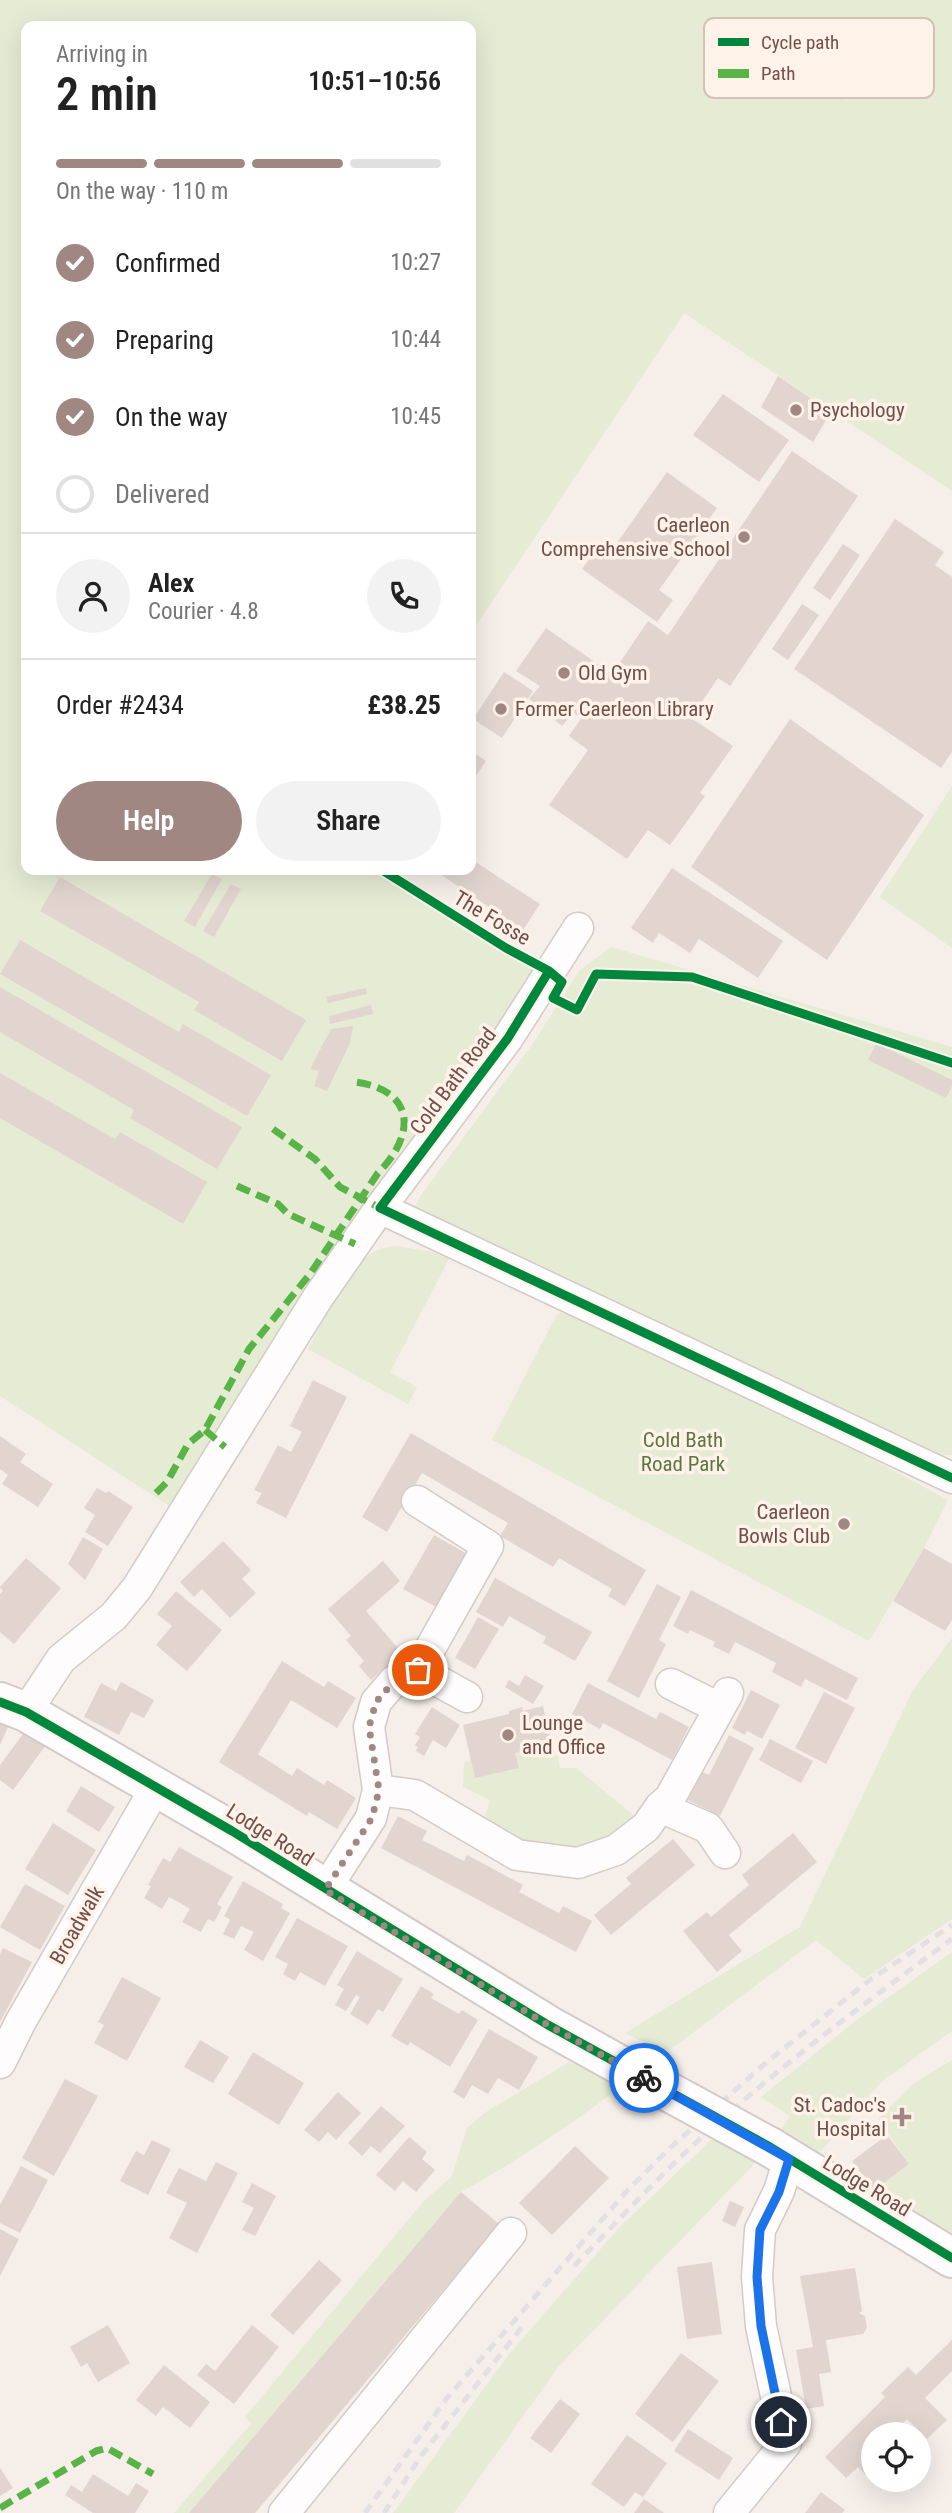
<!DOCTYPE html>
<html lang="en">
<head>
<meta charset="utf-8">
<style>
  :root { --surface:#fff; --page:#f2f2f2; --text:#222; --muted:#767676; --line:#e0e0e0; --accent:#a08782 }
  body { margin:0; font-family:"Roboto Condensed",sans-serif; background:var(--page); color:var(--text); height:100vh; display:flex; flex-direction:column; font-size:26px; white-space:nowrap }
  * { box-sizing:border-box; margin:0 }
  p { font-size:23px; color:var(--muted) }
  .icon { flex:none; width:38px; height:38px; fill:none; stroke:currentColor; stroke-width:2; stroke-linecap:round; stroke-linejoin:round }
  .map { position:relative; flex:1; overflow:hidden }
  .sheet { position:absolute; left:21px; top:21px; width:455px; height:854px; display:flex; flex-direction:column; background:var(--surface); border-radius:14px; box-shadow:0 7px 28px #0002 }
  .sheet>* { flex:none }
  .fabs { position:absolute; left:861px; top:2422px; display:grid; gap:14px }
  .fabs a { display:grid; place-items:center; width:70px; height:70px; border-radius:50%; background:var(--surface); box-shadow:0 7px 28px #0002; font-size:35px }
  .pin { position:absolute; display:grid; place-items:center; width:60px; height:60px; color:#fff; margin:-30px; border:4px solid #fff; border-radius:50%; box-shadow:0 2px 7px #0007 }
  .courier { position:absolute; display:grid; place-items:center; width:70px; height:70px; margin:-35px; border:5px solid #1a73e8; border-radius:50%; background:#fff; color:#222; box-shadow:0 2px 9px #0007 }
  .summary em { font-style:normal; font-weight:600 }
  .summary div { display:flex; flex-direction:column-reverse }
  .summary { display:flex; align-items:center; justify-content:space-between; height:119px; padding:0 35px }
  h1 { font-size:46px; font-weight:600; line-height:52px }
  .bar { display:grid; grid-template-columns:repeat(4,1fr); gap:10px 7px; align-content:center; height:84px; padding:0 35px }
  .bar i { height:9px; border-radius:5px; background:var(--line) }
  .bar .selected { background:var(--accent) }
  .bar p { grid-column:span 4 }
  .line { display:flex; align-items:center; gap:18px; padding:0 35px; border-top:2px solid var(--line) }
  .line div { flex:1 }
  .round { display:grid; place-items:center; flex:none; width:74px; height:74px; border-radius:37px; background:var(--page) }
  ol { padding:0 35px; list-style:none }
  li { display:flex; align-items:center; gap:21px; height:77px }
  li p { margin-inline-start:auto }
  li .icon { padding:7px; border-radius:50%; background:var(--accent); color:#fff; stroke-width:4 }
  li:last-child { color:var(--muted) }
  li i { width:38px; height:38px; border:4px solid var(--line); border-radius:50% }
  .primary-button { display:flex; gap:14px; margin-top:auto; padding:14px 35px }
  .primary-button a { flex:1; height:80px; border-radius:42px; background:var(--accent); color:#fff; font-size:28px; font-weight:600; line-height:80px; text-align:center }
  .primary-button a+a { background:var(--page); color:var(--text) }
  .map>svg:first-child { display:block }
</style>
</head>
<body>
<div class="map">
<svg width="952" height="2513" viewBox="0 0 952 2513">
  <rect width="100%" height="100%" fill="#f5eee9"/>
  <path fill="#e6ebd4" d="M 0,0 L 952,0 L 952,491 L 684,313 L 471,633 L 471,26 L 26,26 L 26,870 L 371,870 L 537,972 L 171,1507 L 0,1396 Z
    M 952,786 L 952,948 L 880,897 Z
    M 611,947 L 952,1047 L 952,1455 L 927,1456 L 415,1207 L 421,1195 L 534,1042 L 579,971 Z
    M 397,1246 L 433,1252 L 449,1259 L 390,1372 L 417,1387 L 408,1404 L 308,1349 C 323,1321 347,1265 376,1251 C 382,1247 390,1247 397,1246 Z
    M 567,1307 L 805,1423 L 948,1500 L 924,1548 L 869,1641 L 492,1440 L 556,1316 Z
    M 952,1638 L 952,1919 L 864,1979 L 816,1940 L 666,2053 L 625,2033 L 800,1927 L 913,1690 Z
    M 544,1746 L 546,1753 L 558,1756 L 560,1768 L 576,1768 L 636,1817 L 599,1845 L 568,1851 L 522,1844 L 483,1823 L 490,1800 L 463,1787 L 464,1763 L 471,1760 L 519,1767 L 515,1753 Z
    M 952,1952 L 952,2031 L 881,2082 L 821,2151 L 789,2159 L 770,2147 L 790,2116 L 761,2097 L 858,2019 Z
    M 952,2060 L 952,2234 L 874,2190 L 909,2164 L 878,2119 L 913,2084 Z
    M 569,2062 L 622,2086 C 570,2125 517,2161 461,2192 L 189,2513 L 174,2513 L 251,2424 L 245,2417 L 423,2202 L 452,2176 L 467,2128 L 486,2112 Z
    M 714,2137 L 759,2159 L 558,2367 L 454,2513 L 393,2513 L 509,2354 L 619,2228 Z"/>
  <path fill="#e2d5d0" d="M 851,47 L 868,57 L 842,100 L 826,90 Z
    M 778,376 L 831,412 L 813,442 L 761,407 Z
    M 723,394 L 789,440 L 759,482 L 693,435 Z
    M 792,451 L 858,496 L 730,686 L 718,678 L 691,718 L 733,746 L 700,793 L 705,796 L 670,845 L 648,830 L 627,859 L 549,805 L 588,750 L 569,736 L 582,717 L 573,713 L 562,726 L 529,699 L 540,686 L 516,671 L 546,628 L 612,674 L 648,621 L 668,635 Z
    M 667,472 L 717,508 L 659,590 L 673,600 L 657,622 L 582,569 L 597,549 L 607,557 Z
    M 895,519 L 944,552 L 935,565 L 952,577 L 952,752 L 941,768 L 794,669 Z
    M 843,544 L 860,555 L 830,600 L 813,588 Z
    M 802,604 L 819,615 L 788,660 L 772,649 Z
    M 504,672 L 533,691 L 502,738 L 473,719 Z
    M 790,719 L 924,815 L 827,960 L 691,867 Z
    M 471,751 L 486,761 L 471,783 Z
    M 471,859 L 540,904 L 523,930 L 434,870 L 471,870 Z
    M 672,868 L 783,941 L 758,978 L 699,939 L 690,953 L 659,933 L 653,943 L 631,928 Z
    M 212,874 L 222,879 L 195,927 L 184,921 Z
    M 60,877 L 306,1020 L 282,1061 L 194,1010 L 199,1002 L 40,911 Z
    M 231,884 L 241,889 L 214,937 L 203,931 Z
    M 20,940 L 179,1032 L 183,1024 L 271,1075 L 247,1116 L 0,974 Z
    M 0,987 L 242,1127 L 217,1169 L 130,1118 L 134,1110 L 0,1032 Z
    M 366,988 L 367,994 L 328,1003 L 326,997 Z
    M 371,1005 L 373,1014 L 330,1024 L 329,1016 Z
    M 353,1026 L 350,1043 L 327,1091 L 314,1086 L 319,1071 L 310,1069 L 331,1029 Z
    M 876,1043 L 952,1080 L 952,1086 L 946,1098 L 868,1060 Z
    M 0,1073 L 115,1139 L 120,1132 L 207,1182 L 183,1224 L 0,1118 Z
    M 313,1380 L 347,1397 L 286,1518 L 256,1503 L 262,1493 L 254,1490 L 278,1445 L 291,1452 L 297,1441 L 302,1432 L 290,1426 Z
    M 411,1433 L 646,1570 L 625,1606 L 608,1596 L 612,1589 L 559,1558 L 553,1567 L 500,1536 L 508,1523 L 422,1473 L 387,1532 L 362,1517 Z
    M 0,1436 L 26,1454 L 20,1462 L 53,1484 L 38,1507 L 2,1484 L 8,1475 L 0,1469 Z
    M 97,1488 L 106,1493 L 108,1491 L 133,1507 L 108,1546 L 85,1532 L 95,1515 L 84,1508 Z
    M 434,1535 L 469,1555 L 438,1608 L 403,1589 Z
    M 83,1537 L 103,1549 L 85,1580 L 68,1564 Z
    M 223,1541 L 251,1570 L 242,1579 L 256,1593 L 230,1618 L 202,1589 L 194,1597 L 180,1582 Z
    M 924,1548 L 952,1564 L 952,1620 L 945,1631 L 893,1601 Z
    M 26,1558 L 61,1588 L 14,1644 L 0,1632 L 0,1594 L 3,1591 L 0,1587 Z
    M 383,1561 L 400,1581 L 366,1611 L 402,1653 L 371,1680 L 359,1666 L 364,1661 L 346,1640 L 351,1636 L 328,1609 Z
    M 495,1578 L 592,1632 L 575,1661 L 543,1643 L 546,1637 L 509,1616 L 503,1627 L 476,1612 Z
    M 657,1584 L 681,1597 L 659,1640 L 666,1644 L 639,1698 L 607,1681 Z
    M 691,1590 L 858,1678 L 847,1700 L 805,1679 L 801,1687 L 772,1672 L 776,1663 L 735,1642 L 729,1654 L 713,1646 L 715,1642 L 690,1630 L 688,1634 L 673,1626 Z
    M 176,1591 L 222,1630 L 187,1671 L 156,1645 L 172,1626 L 157,1614 Z
    M 478,1617 L 499,1629 L 475,1669 L 455,1658 Z
    M 282,1661 L 324,1687 L 328,1681 L 356,1698 L 337,1728 L 291,1700 L 258,1754 L 292,1776 L 297,1768 L 324,1785 L 327,1780 L 356,1798 L 337,1829 L 309,1812 L 307,1816 L 219,1762 Z
    M 525,1675 L 544,1686 L 533,1704 L 505,1687 L 509,1680 L 519,1686 Z
    M 121,1682 L 154,1700 L 144,1718 L 131,1712 L 119,1735 L 84,1717 L 101,1683 L 116,1691 Z
    M 588,1683 L 656,1719 L 660,1712 L 689,1727 L 672,1760 L 603,1723 L 600,1729 L 572,1714 Z
    M 751,1690 L 780,1705 L 762,1739 L 747,1731 L 745,1735 L 732,1728 Z
    M 824,1692 L 855,1708 L 826,1764 L 795,1748 Z
    M 543,1706 L 552,1745 L 515,1753 L 519,1768 L 475,1778 L 463,1725 L 509,1714 L 509,1711 L 522,1707 L 523,1711 Z
    M 432,1707 L 460,1725 L 446,1748 L 433,1740 L 424,1756 L 416,1751 L 418,1747 L 415,1745 L 420,1737 L 415,1734 Z
    M 0,1718 L 10,1722 L 0,1745 Z
    M 26,1730 L 46,1745 L 13,1790 L 0,1780 L 0,1765 Z
    M 729,1735 L 754,1748 L 720,1816 L 688,1800 L 702,1772 L 709,1775 Z
    M 770,1739 L 813,1761 L 801,1783 L 759,1760 Z
    M 81,1786 L 115,1807 L 99,1832 L 66,1811 Z
    M 398,1816 L 427,1831 L 422,1840 L 464,1861 L 467,1855 L 523,1885 L 519,1892 L 559,1913 L 563,1906 L 592,1921 L 576,1952 L 381,1848 Z
    M 53,1823 L 96,1850 L 68,1895 L 25,1869 Z
    M 793,1833 L 817,1862 L 729,1935 L 742,1951 L 717,1972 L 683,1931 L 707,1912 L 711,1917 L 749,1885 L 742,1875 Z
    M 673,1839 L 695,1865 L 611,1935 L 594,1915 L 631,1884 L 626,1878 Z
    M 179,1847 L 233,1877 L 217,1904 L 222,1907 L 214,1922 L 208,1919 L 201,1932 L 182,1922 L 190,1909 L 180,1903 L 169,1897 L 162,1909 L 144,1898 L 151,1886 L 148,1885 L 163,1858 L 170,1862 Z
    M 243,1881 L 283,1904 L 281,1908 L 290,1913 L 263,1961 L 244,1950 L 254,1932 L 241,1926 L 234,1939 L 223,1934 L 230,1920 L 224,1916 Z
    M 25,1884 L 65,1906 L 40,1950 L 0,1927 Z
    M 297,1918 L 348,1946 L 325,1986 L 300,1972 L 295,1981 L 283,1974 L 288,1964 L 275,1957 Z
    M 3,1948 L 32,1962 L 0,2022 L 0,1954 Z
    M 357,1951 L 403,1979 L 383,2012 L 378,2009 L 368,2025 L 350,2014 L 360,1997 L 356,1995 L 346,2011 L 335,2005 L 344,1989 L 337,1985 Z
    M 122,1977 L 161,1998 L 127,2061 L 94,2043 L 104,2025 L 98,2022 Z
    M 421,1986 L 434,1994 L 431,1998 L 459,2014 L 462,2010 L 478,2020 L 450,2067 L 410,2042 L 408,2046 L 391,2036 Z
    M 489,2029 L 538,2057 L 519,2090 L 498,2078 L 488,2094 L 472,2085 L 464,2099 L 453,2092 Z
    M 200,2040 L 229,2057 L 213,2083 L 184,2067 Z
    M 253,2052 L 304,2083 L 279,2125 L 228,2094 Z
    M 65,2079 L 98,2096 L 54,2176 L 22,2158 Z
    M 338,2092 L 361,2113 L 336,2140 L 328,2132 L 319,2142 L 304,2130 Z
    M 381,2106 L 405,2126 L 380,2153 L 371,2146 L 362,2156 L 348,2143 Z
    M 887,2135 L 909,2164 L 874,2190 L 852,2161 Z
    M 409,2137 L 427,2152 L 422,2159 L 435,2170 L 416,2192 L 403,2181 L 395,2191 L 376,2175 Z
    M 152,2140 L 171,2149 L 148,2195 L 120,2181 L 136,2151 L 144,2155 Z
    M 575,2146 L 609,2178 L 552,2235 L 519,2203 Z
    M 216,2162 L 238,2173 L 197,2253 L 169,2238 L 187,2203 L 166,2193 L 179,2168 L 206,2181 Z
    M 21,2166 L 48,2180 L 20,2233 L 0,2223 L 0,2205 Z
    M 252,2183 L 276,2196 L 255,2236 L 242,2230 L 254,2208 L 242,2202 Z
    M 461,2192 L 499,2224 L 337,2416 L 255,2513 L 189,2513 Z
    M 730,2201 L 744,2207 L 735,2227 L 722,2221 Z
    M 0,2229 L 19,2239 L 0,2276 Z
    M 319,2260 L 342,2280 L 293,2335 L 270,2315 Z
    M 712,2262 L 722,2334 L 687,2339 L 677,2267 Z
    M 855,2268 L 862,2311 L 859,2313 L 865,2316 L 867,2328 L 863,2334 L 826,2340 L 831,2372 L 819,2374 L 824,2406 L 806,2409 L 796,2350 L 813,2347 L 800,2276 Z
    M 108,2325 L 130,2363 L 98,2382 L 87,2363 L 81,2367 L 70,2347 Z
    M 252,2325 L 279,2347 L 234,2404 L 197,2375 L 206,2364 L 215,2371 Z
    M 952,2340 L 952,2371 L 925,2398 L 947,2420 L 927,2439 L 907,2419 L 892,2434 L 873,2434 L 873,2474 L 869,2478 L 858,2467 L 846,2478 L 825,2457 L 885,2397 L 881,2393 L 908,2367 L 916,2375 Z
    M 681,2353 L 719,2381 L 673,2442 L 635,2414 Z
    M 164,2365 L 210,2402 L 190,2428 L 163,2407 L 156,2416 L 136,2400 Z
    M 560,2399 L 580,2414 L 551,2453 L 530,2438 Z
    M 688,2429 L 733,2458 L 719,2480 L 674,2451 Z
    M 627,2435 L 667,2463 L 643,2497 L 635,2492 L 624,2507 L 591,2484 Z
    M 0,2468 L 13,2488 L 0,2496 Z
    M 93,2474 L 128,2496 L 136,2483 L 149,2491 L 135,2513 L 93,2513 L 65,2495 L 71,2485 L 82,2492 Z
    M 821,2492 L 845,2510 L 842,2513 L 805,2513 Z
    M 644,2499 L 664,2513 L 634,2513 Z"/>
  <g fill="none" stroke-linecap="round" stroke-linejoin="round">
    <g stroke="#d4cac6" stroke-width="33">
      <path id="minor" d="M 380,1208 L 952,1478
        M 418,1670 L 467,1697
        M 671,1684 L 719,1708
        M 26,1712 L 61,1659 L 114,1616 L 137,1588 L 317,1299 L 380,1208 L 508,1038 L 578,928
        M 378,1790 L 369,1727 L 376,1702 L 394,1681 L 418,1670 L 488,1546 L 417,1501
        M 660,1807 L 708,1828 L 725,1853
        M 325,1890 L 371,1818 L 378,1790 L 415,1795 L 517,1855 L 578,1863 L 616,1850 L 646,1827 L 660,1807 L 670,1798 L 728,1693
        M 0,2063 L 21,2021 L 156,1787
        M 284,2513 L 511,2233
        M 729,2513 L 786,2443 L 761,2326 L 757,2277 L 760,2230 L 779,2191 L 789,2159"/>
    </g>
    <g stroke="#d4cac6" stroke-width="42">
      <path id="tertiary" d="M 0,1702 L 26,1712 L 232,1831 L 548,2025 L 627,2069
        M 770,2147 L 952,2258"/>
    </g>
    <use href="#minor" stroke="#fefcfc" stroke-width="30"/>
    <use href="#tertiary" stroke="#fefcfc" stroke-width="38"/>
    <path stroke="#e3e0e4" stroke-width="5" stroke-dasharray="10 7" stroke-linecap="butt" d="M 574,2266 C 616,2223 657,2178 702,2137 C 781,2065 866,2002 952,1939
      M 365,2513 L 447,2398 L 626,2192 L 670,2148 L 768,2061 L 867,1982 L 952,1925
      M 384,2513 L 421,2456 L 522,2327"/>
    <g stroke="#d4cac6" stroke-width="42" stroke-linecap="butt">
      <path id="tertiary-bridge" d="M 627,2069 L 770,2147"/>
    </g>
    <use href="#tertiary-bridge" stroke="#fefcfc" stroke-width="38"/>
    <path stroke="#59b447" stroke-width="7" stroke-dasharray="14 7" stroke-linecap="butt" d="M 273,1129 L 315,1159 L 340,1187 L 380,1208
      M 237,1186 L 278,1204 L 288,1214 L 355,1244
      M 205,1430 L 225,1447
      M 156,1493 L 167,1482 L 188,1444 L 205,1430 L 249,1349 L 310,1274 L 378,1173 C 416,1135 416,1090 355,1082
      M 0,2508 L 96,2451 L 107,2448 L 153,2474"/>
    <g stroke="#fef2e9" stroke-width="13">
      <path id="cycleway" d="M 382,870 L 506,948 L 549,971 L 562,982 L 553,998 L 577,1010 L 596,974 L 692,977 L 952,1063
        M 549,971 L 508,1038 L 380,1208 L 952,1478
        M 0,1702 L 26,1712 L 232,1831 L 548,2025 L 770,2147 L 952,2258"/>
    </g>
    <use href="#cycleway" stroke="#00873e" stroke-width="9"/>
  </g>
  <g fill="none" stroke-linecap="round" stroke-linejoin="round">
    <path stroke="#a08782" stroke-width="7" stroke-dasharray="0 12.6" d="M 418,1670 L 394,1681 L 376,1702 L 369,1727 L 379,1790 L 372,1818 L 325,1890 L 548,2025 L 644,2078"/>
    <path stroke="#1a73e8" stroke-width="9" d="M 644,2078 L 789,2159 L 779,2192 L 760,2230 L 757,2277 L 761,2326 L 781,2422"/>
  </g>
  <g fill="#a08782" stroke="#fef2e9" stroke-width="2.5">
    <circle cx="796" cy="410" r="7"/>
    <circle cx="744" cy="537" r="7"/>
    <circle cx="564" cy="673" r="7"/>
    <circle cx="501" cy="709" r="7"/>
    <circle cx="844" cy="1524" r="7"/>
    <circle cx="508" cy="1735" r="7"/>
    <path d="M898.5 2106.5h7v7h7v7h-7v7h-7v-7h-7v-7h7z"/>
  </g>
  <g text-anchor="middle" stroke-width="7" stroke-linejoin="round" paint-order="stroke">
    <g font-size="21" fill="#72504a" stroke="#fef2e9" text-anchor="start">
      <text x="810" y="417">Psychology</text>
      <text x="730" y="532" text-anchor="end">Caerleon<tspan x="730" dy="24">Comprehensive School</tspan></text>
      <text x="578" y="680">Old Gym</text>
      <text x="515" y="716">Former Caerleon Library</text>
      <text x="830" y="1519" text-anchor="end">Caerleon<tspan x="830" dy="24">Bowls Club</tspan></text>
      <text x="522" y="1730">Lounge<tspan x="522" dy="24">and Office</tspan></text>
      <text x="886" y="2112" text-anchor="end">St. Cadoc's<tspan x="886" dy="24">Hospital</tspan></text>
    </g>
    <g font-size="21" fill="#72504a" stroke="#fef2e9">
      <text transform="translate(492 918) rotate(31)" y="7">The Fosse</text>
      <text transform="translate(453 1081) rotate(-53)" y="7">Cold Bath Road</text>
      <text transform="translate(270 1835) rotate(32)" y="7">Lodge Road</text>
      <text transform="translate(77 1925) rotate(-60)" y="7">Broadwalk</text>
      <text transform="translate(867 2186) rotate(31)" y="7">Lodge Road</text>
    </g>
    <g font-size="21" fill="#5d7842" stroke="#fef2e9">
      <text x="683" y="1447">Cold Bath<tspan x="683" dy="24">Road Park</tspan></text>
    </g>
  </g>
  <rect x="704" y="18" width="230" height="80" rx="10" fill="#fef2e9" stroke="#d4c1b9" stroke-width="2"/>
  <rect x="718" y="38" width="31" height="8" fill="#00873e"/>
  <rect x="718" y="69" width="31" height="9" fill="#59b447"/>
  <g font-size="19" fill="#72504a">
    <text x="761" y="49">Cycle path</text>
    <text x="761" y="80">Path</text>
  </g>
</svg>
<div class="fabs">
<a><svg class="icon" aria-label="locate" viewBox="0 0 24 24"><circle cx="12" cy="12" r="6"/><path d="M12 2v4M12 18v4M2 12h4M18 12h4"/></svg></a>
</div>
<div class="pin" style="left:418px;top:1670px;background:#ea580c"><svg class="icon" aria-label="bag" viewBox="0 0 24 24"><path d="M5 8h14l-1 12H6zM9 8a3 3 0 0 1 6 0"/></svg></div>
<div class="pin" style="left:781px;top:2422px;background:#1f2937"><svg class="icon" aria-label="home" viewBox="0 0 24 24"><path d="M3 11l9-7 9 7M6 9v11h12V9"/></svg></div>
<div class="courier" style="left:644px;top:2078px"><svg class="icon" aria-label="bike" viewBox="0 0 24 24"><circle cx="6" cy="16" r="4"/><circle cx="18" cy="16" r="4"/><path d="M6 16l4-8h5l3 8M10 8l3 8H6M13 5h3"/></svg></div>
<section class="sheet">
<div class="summary"><div><h1>2 min</h1><p>Arriving in</p></div><em>10:51–10:56</em></div>
<div class="bar"><i class="selected"></i><i class="selected"></i><i class="selected"></i><i></i><p>On the way · 110 m</p></div>
<ol>
<li><svg class="icon" aria-label="check" viewBox="0 0 24 24"><path d="M5 12l5 5 9-10"/></svg>Confirmed<p>10:27</p></li>
<li><svg class="icon" aria-label="check" viewBox="0 0 24 24"><path d="M5 12l5 5 9-10"/></svg>Preparing<p>10:44</p></li>
<li><svg class="icon" aria-label="check" viewBox="0 0 24 24"><path d="M5 12l5 5 9-10"/></svg>On the way<p>10:45</p></li>
<li><i></i>Delivered</li>
</ol>
<div class="line" style="height:126px"><a class="round"><svg class="icon" aria-label="person" viewBox="0 0 24 24"><circle cx="12" cy="8" r="4"/><path d="M4 21q1-7 8-7t8 7"/></svg></a><div><b>Alex</b><p>Courier · 4.8</p></div><a class="round"><svg class="icon" aria-label="phone" viewBox="0 0 24 24"><path d="M5 4h4l2 5-3 2q2 4 5 5l2-3 5 2v4C11 20 4 13 5 4z"/></svg></a></div>
<div class="line" style="height:91px"><div>Order #2434</div><b>£38.25</b></div>
<div class="primary-button"><a>Help</a><a>Share</a></div>
</section>
</div>
</body>
</html>
